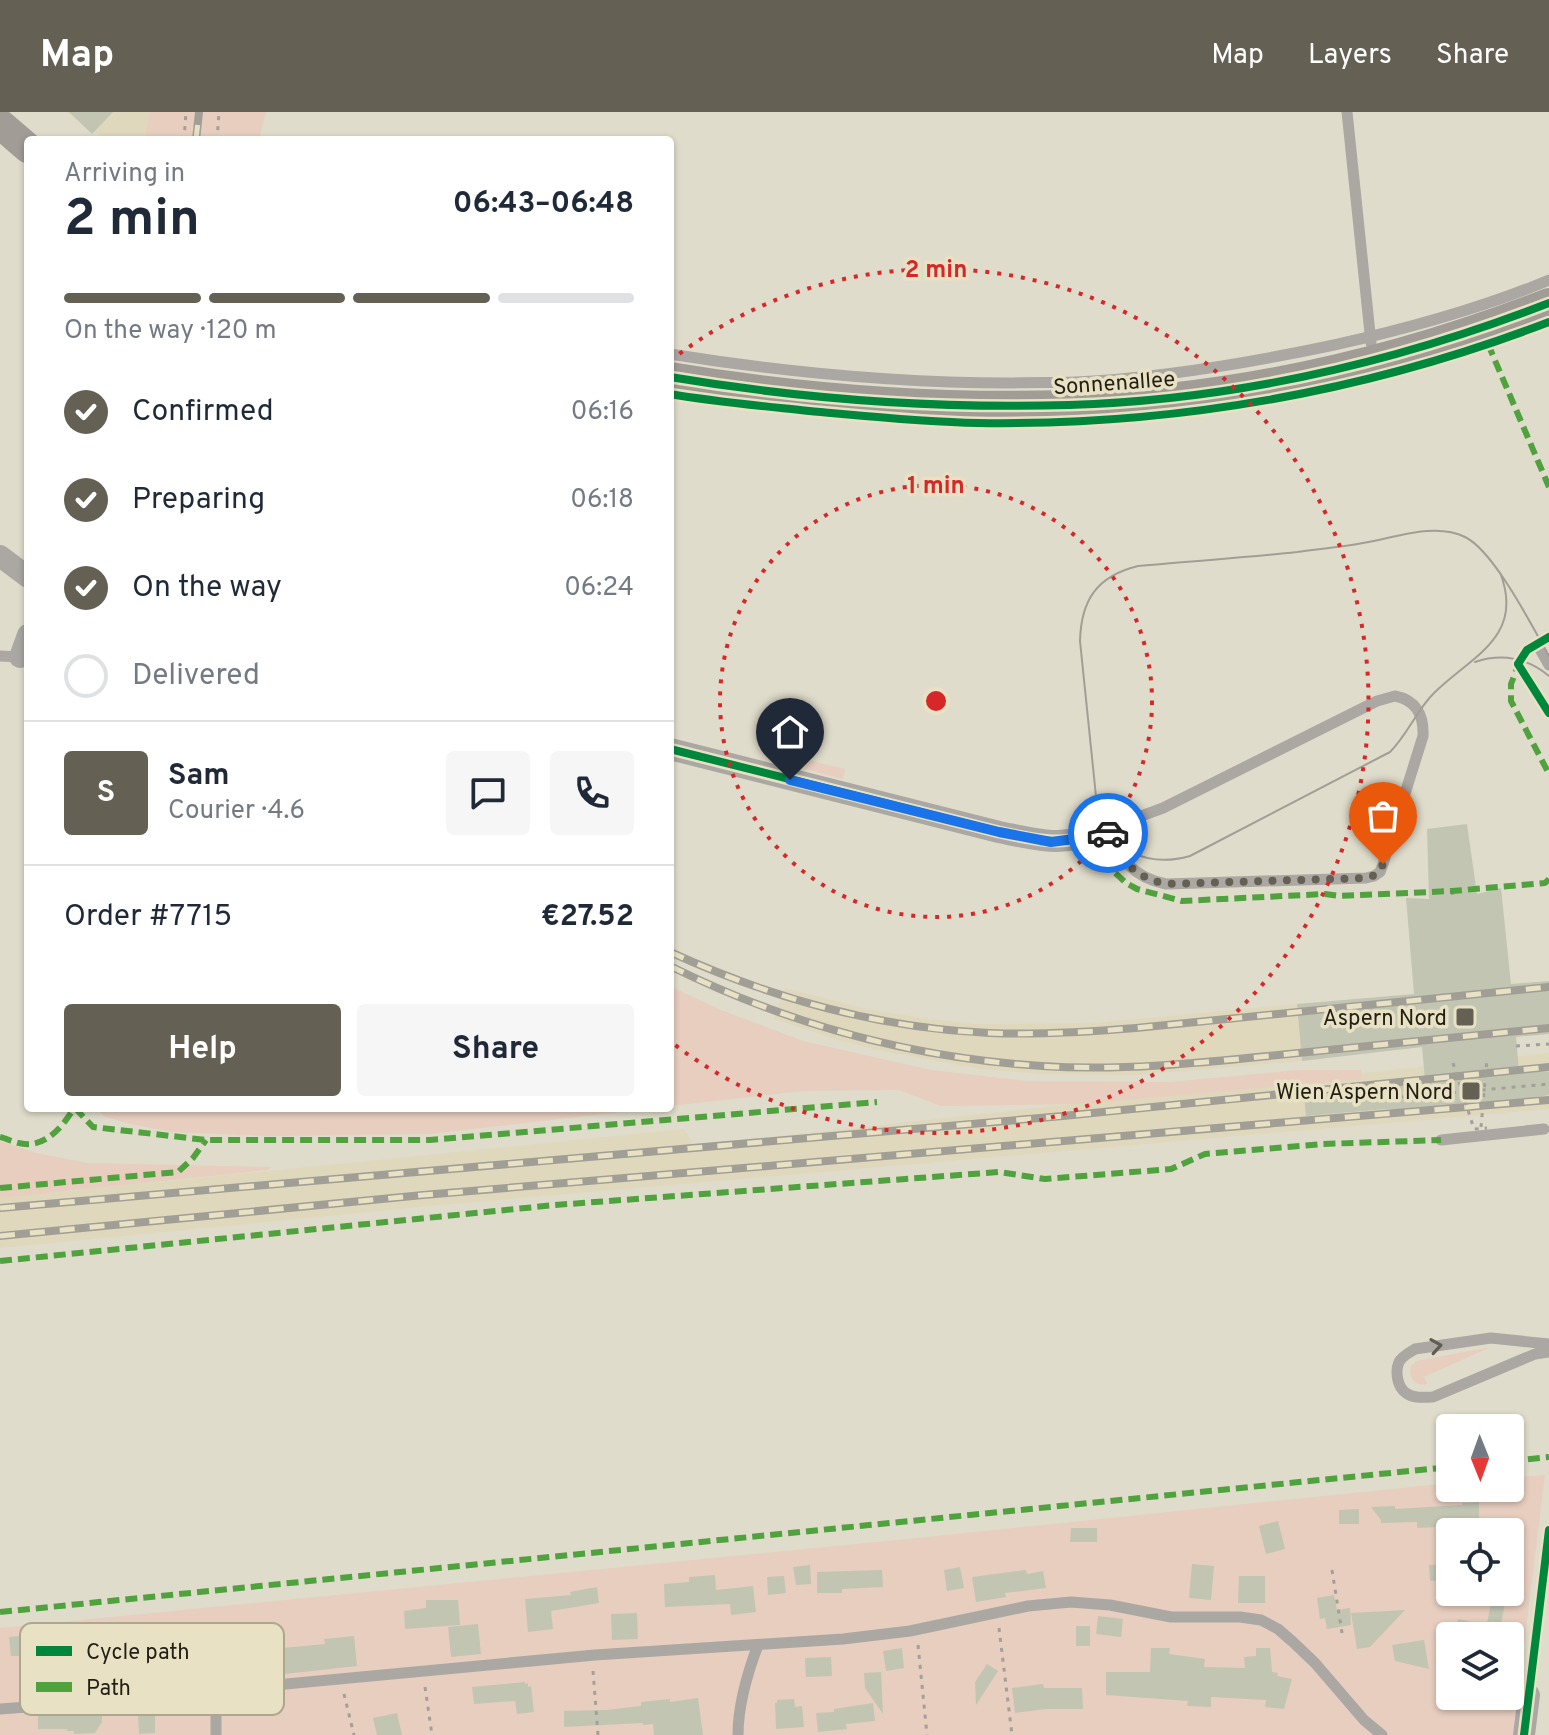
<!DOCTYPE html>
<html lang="en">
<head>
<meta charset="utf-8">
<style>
  :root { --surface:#fff; --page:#f6f6f7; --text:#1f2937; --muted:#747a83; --line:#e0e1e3; --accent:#646154 }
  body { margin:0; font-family:Overpass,sans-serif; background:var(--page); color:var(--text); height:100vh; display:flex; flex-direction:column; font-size:30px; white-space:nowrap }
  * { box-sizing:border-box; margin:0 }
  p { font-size:26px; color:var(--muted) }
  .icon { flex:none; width:44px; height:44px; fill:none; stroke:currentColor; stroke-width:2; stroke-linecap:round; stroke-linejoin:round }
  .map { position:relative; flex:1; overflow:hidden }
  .panel { position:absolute; left:24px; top:24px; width:650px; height:976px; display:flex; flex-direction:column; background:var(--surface); border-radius:8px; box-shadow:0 2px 6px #0004 }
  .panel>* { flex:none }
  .needle { width:52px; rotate:179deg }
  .tools { position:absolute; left:1436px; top:1302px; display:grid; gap:16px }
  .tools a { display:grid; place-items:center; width:88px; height:88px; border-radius:8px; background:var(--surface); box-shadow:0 2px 6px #0004; font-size:40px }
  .pin { position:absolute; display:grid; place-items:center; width:68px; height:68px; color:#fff; margin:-82px -34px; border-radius:50% 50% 50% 0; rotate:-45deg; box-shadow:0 0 8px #0007 }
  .pin .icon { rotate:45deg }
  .courier { position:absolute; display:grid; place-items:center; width:80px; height:80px; margin:-40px; border:6px solid #1a73e8; border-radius:50%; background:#fff; color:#222; box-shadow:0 2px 10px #0007 }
  .overview em { font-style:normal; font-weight:700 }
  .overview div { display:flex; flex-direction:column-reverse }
  .overview { display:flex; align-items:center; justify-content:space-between; height:136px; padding:0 40px }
  h1 { font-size:52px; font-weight:700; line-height:60px }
  .bar { display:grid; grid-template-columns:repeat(4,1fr); gap:12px 8px; align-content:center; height:96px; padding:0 40px }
  .bar i { height:10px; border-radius:6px; background:var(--line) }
  .bar .selected { background:var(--accent) }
  .bar p { grid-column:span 4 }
  .line { display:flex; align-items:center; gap:20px; padding:0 40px; border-top:2px solid var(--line) }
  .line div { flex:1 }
  .round { display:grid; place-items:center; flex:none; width:84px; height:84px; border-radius:8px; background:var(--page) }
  ol { padding:0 40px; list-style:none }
  li { display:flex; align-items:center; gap:24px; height:88px }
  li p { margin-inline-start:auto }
  li .icon { padding:8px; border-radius:50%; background:var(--accent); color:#fff; stroke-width:4 }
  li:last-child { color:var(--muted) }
  li i { width:44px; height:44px; border:4px solid var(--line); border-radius:50% }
  .button { display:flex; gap:16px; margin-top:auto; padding:16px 40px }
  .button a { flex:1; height:92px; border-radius:8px; background:var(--accent); color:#fff; font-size:32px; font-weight:700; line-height:92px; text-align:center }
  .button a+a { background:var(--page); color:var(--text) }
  header { display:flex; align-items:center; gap:48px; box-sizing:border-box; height:112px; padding:0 40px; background:var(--accent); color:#fff }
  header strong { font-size:38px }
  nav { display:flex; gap:44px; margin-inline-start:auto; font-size:28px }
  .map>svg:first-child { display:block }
</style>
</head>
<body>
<header>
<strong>Map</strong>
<nav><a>Map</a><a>Layers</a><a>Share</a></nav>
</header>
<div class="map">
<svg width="1549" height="1623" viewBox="0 0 1549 1623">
  <rect width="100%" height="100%" fill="#e0dccb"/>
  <path fill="#dfd8bc" d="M 66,0 L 150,0 L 144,28 L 106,28 Z
    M 785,876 L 867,897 L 929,907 L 975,912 L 1093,911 L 1297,892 L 1302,949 L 1137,963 L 1041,962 L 981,957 L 883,939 L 841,929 L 774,907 Z
    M 1549,941 L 1549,997 L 440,1093 L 0,1136 L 0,1086 L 684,1017 L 694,1033 Z"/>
  <path fill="#e7cebf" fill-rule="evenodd" d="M 150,0 L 266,0 L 259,28 L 144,28 Z
    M 807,648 L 845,657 L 843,667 L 805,657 Z
    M 670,874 L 721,898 L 803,929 L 931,958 L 1026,969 L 1170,970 L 1298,958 L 1361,958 L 1362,967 L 1079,992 L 941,994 L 899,978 L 803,979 L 670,994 Z
    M 96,996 L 655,996 L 430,1022 L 269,1024 L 173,1020 L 130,1012 L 105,1005 Z
    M 0,1029 L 36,1041 L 88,1051 L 272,1055 L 267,1058 L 0,1086 Z
    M 1491,1235 L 1424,1265 L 1427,1272 C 1415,1275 1408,1266 1411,1254 L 1416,1249 Z
    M 1545,1363 L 1513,1623 L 0,1623 L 0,1516 L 917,1426 L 1421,1374 L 1450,1371 L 1450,1376 L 1510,1376 L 1510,1366 ZM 1450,1420 L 1510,1420 L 1510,1480 L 1450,1480 ZM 1450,1524 L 1510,1524 L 1510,1584 L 1450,1584 Z"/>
  <path fill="#c3c5b3" d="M 69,0 L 113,0 L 92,22 Z
    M 1467,712 L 1477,782 L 1501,776 L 1511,872 L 1549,869 L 1549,922 L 1516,925 L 1519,959 L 1549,960 L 1549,983 L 1483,995 L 1438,998 L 1386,997 L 1306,1004 L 1304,985 L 1384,977 L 1425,968 L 1422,935 L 1302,949 L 1297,892 L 1414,882 L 1406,786 L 1429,787 L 1427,717 Z
    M 1479,1390 L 1479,1406 L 1440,1408 L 1440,1415 L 1417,1416 L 1417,1410 L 1381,1411 L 1381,1408 L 1371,1395 L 1395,1394 L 1395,1397 L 1462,1393 L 1462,1391 Z
    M 1359,1397 L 1359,1412 L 1339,1412 L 1339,1398 Z
    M 1278,1409 L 1285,1437 L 1266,1442 L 1259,1414 Z
    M 1071,1416 L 1097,1416 L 1097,1430 L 1070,1430 Z
    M 1192,1452 L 1214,1454 L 1211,1488 L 1189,1486 Z
    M 1450,1452 L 1450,1468 L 1430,1469 L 1429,1453 Z
    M 810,1453 L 811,1472 L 796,1473 L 793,1455 Z
    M 960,1455 L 964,1476 L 947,1479 L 944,1458 Z
    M 882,1458 L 883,1475 L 842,1477 L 842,1481 L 817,1481 L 817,1460 Z
    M 1026,1458 L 1027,1462 L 1043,1459 L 1046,1476 L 1005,1481 L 1006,1485 L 976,1490 L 972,1465 Z
    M 715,1463 L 716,1478 L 753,1474 L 756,1500 L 731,1503 L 730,1492 L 665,1495 L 664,1472 L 689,1470 L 689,1465 Z
    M 784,1464 L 786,1481 L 768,1483 L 767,1465 Z
    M 1239,1464 L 1265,1464 L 1265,1491 L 1238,1491 Z
    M 597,1475 L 599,1491 L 551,1499 L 553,1517 L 528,1520 L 525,1487 L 571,1483 L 570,1480 Z
    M 1493,1480 L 1507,1480 L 1500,1518 L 1486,1517 Z
    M 1334,1483 L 1337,1498 L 1350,1496 L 1351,1513 L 1327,1517 L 1325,1506 L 1320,1507 L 1317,1486 Z
    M 426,1488 L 458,1488 L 460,1513 L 405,1517 L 404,1499 L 426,1496 Z
    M 1405,1498 L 1370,1535 L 1357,1537 L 1351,1501 Z
    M 637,1501 L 638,1527 L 612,1528 L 611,1502 Z
    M 1098,1504 L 1123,1507 L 1121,1525 L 1096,1522 Z
    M 1458,1507 L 1477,1511 L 1472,1524 L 1454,1524 Z
    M 478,1512 L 481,1542 L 451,1545 L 448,1515 Z
    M 1076,1514 L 1090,1514 L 1090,1534 L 1076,1534 Z
    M 28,1523 L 29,1544 L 11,1544 L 9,1525 Z
    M 354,1524 L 357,1554 L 285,1562 L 283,1536 L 325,1532 L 324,1527 Z
    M 1424,1528 L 1429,1557 L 1395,1549 L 1392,1533 Z
    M 902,1536 L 904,1556 L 886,1559 L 883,1539 Z
    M 1151,1536 L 1170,1536 L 1169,1542 L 1205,1547 L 1204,1555 L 1245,1556 L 1244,1545 L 1256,1544 L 1256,1536 L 1270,1536 L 1272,1560 L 1278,1561 L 1277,1564 L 1292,1567 L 1284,1597 L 1265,1595 L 1266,1588 L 1211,1585 L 1211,1595 L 1187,1594 L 1188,1589 L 1106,1583 L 1106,1560 L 1150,1560 Z
    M 831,1545 L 832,1564 L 806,1565 L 805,1546 Z
    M 987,1552 L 998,1559 L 976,1593 L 975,1570 Z
    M 881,1560 L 883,1602 L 865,1576 L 864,1561 Z
    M 525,1570 L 525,1572 L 528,1571 L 528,1575 L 531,1574 L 534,1600 L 517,1602 L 515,1589 L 474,1592 L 472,1575 Z
    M 1043,1572 L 1044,1576 L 1082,1576 L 1083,1597 L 1046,1597 L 1015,1601 L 1012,1576 Z
    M 698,1586 L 703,1623 L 654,1623 L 653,1612 L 643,1613 L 643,1611 L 564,1615 L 564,1599 L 606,1598 L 641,1594 L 641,1590 L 670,1587 L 670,1590 Z
    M 794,1587 L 795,1595 L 802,1594 L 804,1615 L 776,1617 L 775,1591 L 777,1591 L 777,1588 Z
    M 873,1591 L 875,1609 L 846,1612 L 847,1617 L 818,1620 L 816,1601 L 834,1600 L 834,1597 Z
    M 80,1600 L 80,1601 L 102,1600 L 102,1610 L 95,1621 L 74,1622 L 74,1619 L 67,1619 L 67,1617 L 38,1617 L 38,1603 Z
    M 397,1601 L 402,1623 L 377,1623 L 373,1606 Z
    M 138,1602 L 155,1602 L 155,1621 L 139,1622 Z"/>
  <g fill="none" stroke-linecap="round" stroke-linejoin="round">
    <path stroke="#a4a099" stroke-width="3" stroke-dasharray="4 6" stroke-linecap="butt" d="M 184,28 L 186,0
      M 217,28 L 219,0
      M 1452,779 L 1453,785
      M 1516,934 L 1549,932
      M 1392,986 L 1549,972
      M 1332,1458 L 1342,1521
      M 999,1516 L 1012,1623
      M 918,1533 L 927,1623
      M 593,1559 L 598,1623
      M 425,1575 L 432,1623
      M 344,1582 L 354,1623"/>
    <path stroke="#aba7a2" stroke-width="11" d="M 1347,0 L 1371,231
      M 670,242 C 782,260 895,271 1009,271 C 1031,270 1053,271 1076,270 C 1163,266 1249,251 1334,233 C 1406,217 1480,197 1549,168
      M 1537,532 L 1549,553
      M 0,544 L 20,545
      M 1395,584 C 1416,588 1424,603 1423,624 L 1383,752 L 1380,760 L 1374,764 L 1366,766 L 1166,772 C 1131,765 1122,747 1106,717 L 1163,696 L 1377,589 Z
      M 1441,1028 L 1544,1017
      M 1549,1232 L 1491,1226 L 1415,1237 C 1409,1241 1402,1244 1399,1250 C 1395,1259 1397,1275 1406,1281 C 1414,1287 1424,1285 1433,1285 L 1535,1242 L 1549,1240
      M 1529,1583 L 1549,1418
      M 0,1597 L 82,1591 L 595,1543 L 843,1527 L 910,1519 L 1028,1494 L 1071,1490 L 1110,1493 L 1171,1505 L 1240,1505 L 1261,1508 L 1278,1517 L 1293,1530 L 1315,1551 L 1364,1608 L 1382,1623
      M 216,1623 L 216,1578
      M 738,1623 C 738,1592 747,1562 758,1533"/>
    <path stroke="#aba7a2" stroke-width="22" d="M 0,444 L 28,465
      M 20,545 L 28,523
      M 670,637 L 999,720 C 1043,729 1063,736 1106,717
      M 1524,1623 L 1529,1583"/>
    <path stroke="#a19c96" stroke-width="30" d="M 0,12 L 28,36
      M 670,265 C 802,287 936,297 1069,293 C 1233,288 1397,250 1549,191"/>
    <path stroke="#a19e96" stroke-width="2" d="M 1501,463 C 1524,526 1470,545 1434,581 C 1416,599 1408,622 1390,640 L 1190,744 C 1147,756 1110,739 1097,694 L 1080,529 C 1081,488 1097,464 1138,454 C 1191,449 1244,446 1297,440 C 1319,437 1341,435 1363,431 C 1394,426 1435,410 1465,425 C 1494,439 1532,514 1549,544
      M 1475,550 C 1502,541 1528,546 1549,564"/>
    <g stroke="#a19e96" stroke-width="8">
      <path id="rail" d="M 196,28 L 199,0
        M 670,840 C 771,886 878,916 989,921 C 1038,923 1087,920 1136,916 L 1549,875
        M 670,854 C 787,912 912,946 1042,954 C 1121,959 1199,951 1278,943 C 1368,934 1459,925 1549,916
        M 0,1096 L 1063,1004 L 1549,955
        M 0,1124 L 423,1083 L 1549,988"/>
    </g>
    <use href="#rail" stroke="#e8e1c3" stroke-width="5" stroke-dasharray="15" stroke-linecap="butt"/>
    <path stroke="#a4a099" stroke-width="3" stroke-dasharray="4 6" stroke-linecap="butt" d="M 1453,951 L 1474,1017 L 1487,1016
      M 1481,1015 L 1487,947"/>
    <path stroke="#50a23f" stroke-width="6" stroke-dasharray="12 6" stroke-linecap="butt" d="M 1488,232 L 1549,375
      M 1520,549 L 1511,572 L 1511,589 L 1549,662
      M 1072,729 L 1111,757 L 1126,771 L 1137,777 L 1182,789 L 1325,782 L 1339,784 L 1452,779 L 1545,771 L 1549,767
      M 75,996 L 93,1015 L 206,1028 L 430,1028 L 877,990
      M 0,1025 C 8,1027 17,1032 25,1032 C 47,1034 64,1013 74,996
      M 0,1076 L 178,1060 L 193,1046 L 206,1028
      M 0,1149 L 555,1093 L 999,1060 L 1045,1067 L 1171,1057 L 1205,1042 L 1323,1032 L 1441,1028
      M 1510,1349 L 1549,1345
      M 0,1500 L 1450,1355"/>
    <g stroke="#e8e1c3" stroke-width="13">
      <path id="cycleway" d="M 670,265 C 802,287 936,297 1069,293 C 1233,288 1397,250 1549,191
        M 670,282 C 716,290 762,294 809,299 C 865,304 921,310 978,311 C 1173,314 1367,280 1549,210
        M 1549,525 L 1527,538 L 1518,552 L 1549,601
        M 670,637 L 999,720 C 1043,729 1063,736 1106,717
        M 1524,1623 L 1549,1418"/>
    </g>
    <use href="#cycleway" stroke="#00873e" stroke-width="8"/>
  </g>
  <defs><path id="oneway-chevron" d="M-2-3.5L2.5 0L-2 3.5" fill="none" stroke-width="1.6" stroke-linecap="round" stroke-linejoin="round" transform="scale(2)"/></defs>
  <use stroke="#605c54" href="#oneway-chevron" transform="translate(1436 1234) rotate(-9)"/>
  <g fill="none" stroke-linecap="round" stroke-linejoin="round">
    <path stroke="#646154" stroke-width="8" stroke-dasharray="0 14.4" d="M 1108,721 C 1123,749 1133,765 1166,772 L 1366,766 C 1375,764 1379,761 1383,752"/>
    <path stroke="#1a73e8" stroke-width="10" d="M 790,668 L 999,720 L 1051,730 L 1089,725 L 1106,717 L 1108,721"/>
  </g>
  <g fill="none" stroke="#d62828" stroke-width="4" stroke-dasharray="4 8">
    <circle cx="936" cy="589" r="216"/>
    <path d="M670 249A432 432 0 1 1 670 929"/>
  </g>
  <g fill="#646154" stroke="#e8e1c3" stroke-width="3">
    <rect x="1455" y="895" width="20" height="20" rx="4"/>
    <rect x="1461" y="969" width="20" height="20" rx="4"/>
  </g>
  <g text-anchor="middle" stroke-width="7" stroke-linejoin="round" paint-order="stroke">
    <g font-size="22" fill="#221f14" stroke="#e8e1c3">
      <text transform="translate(1114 270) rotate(-4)" y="8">Sonnenallee</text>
    </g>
    <g font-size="22" fill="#221f14" stroke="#e8e1c3" text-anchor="end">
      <text x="1447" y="913">Aspern Nord</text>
      <text x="1453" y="987">Wien Aspern Nord</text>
    </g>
  </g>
  <rect x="20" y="1511" width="264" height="92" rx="12" fill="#e8e1c3" stroke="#ada78e" stroke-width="2"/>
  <rect x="36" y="1534" width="36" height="10" fill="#00873e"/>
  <rect x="36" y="1570" width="36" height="10" fill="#50a23f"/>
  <g font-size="22" fill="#221f14">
    <text x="86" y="1547">Cycle path</text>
    <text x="86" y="1583">Path</text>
  </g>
  <circle cx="936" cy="589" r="12" fill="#d62828" stroke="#e8e1c3" stroke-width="4"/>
  <g font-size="24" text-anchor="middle" font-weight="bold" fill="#d62828" stroke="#e8e1c3" stroke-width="7" stroke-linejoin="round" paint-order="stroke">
    <text x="936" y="165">2 min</text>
    <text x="936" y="381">1 min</text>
  </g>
</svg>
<div class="tools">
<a><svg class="needle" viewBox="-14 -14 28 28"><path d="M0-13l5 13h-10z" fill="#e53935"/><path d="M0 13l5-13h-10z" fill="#747a83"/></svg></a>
<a><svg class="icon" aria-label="locate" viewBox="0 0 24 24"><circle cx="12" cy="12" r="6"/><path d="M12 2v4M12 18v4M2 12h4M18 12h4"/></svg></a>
<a><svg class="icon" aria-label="layers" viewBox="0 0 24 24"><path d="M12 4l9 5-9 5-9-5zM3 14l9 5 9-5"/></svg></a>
</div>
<div class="pin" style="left:1383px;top:752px;background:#ea580c"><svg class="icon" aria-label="bag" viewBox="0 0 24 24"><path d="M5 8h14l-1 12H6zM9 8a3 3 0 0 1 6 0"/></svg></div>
<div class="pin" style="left:790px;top:668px;background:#1f2937"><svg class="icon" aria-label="home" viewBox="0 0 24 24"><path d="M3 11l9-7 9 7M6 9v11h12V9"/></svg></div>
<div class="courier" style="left:1108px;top:721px"><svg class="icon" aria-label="car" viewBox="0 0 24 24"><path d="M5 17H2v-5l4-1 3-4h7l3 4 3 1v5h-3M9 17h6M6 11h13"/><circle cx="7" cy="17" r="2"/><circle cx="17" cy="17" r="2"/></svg></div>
<section class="panel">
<div class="overview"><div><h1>2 min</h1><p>Arriving in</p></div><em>06:43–06:48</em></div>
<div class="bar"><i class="selected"></i><i class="selected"></i><i class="selected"></i><i></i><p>On the way · 120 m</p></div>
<ol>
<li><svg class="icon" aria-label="check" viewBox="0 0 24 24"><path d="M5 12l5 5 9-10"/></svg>Confirmed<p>06:16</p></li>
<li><svg class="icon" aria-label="check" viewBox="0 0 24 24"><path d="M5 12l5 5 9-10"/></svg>Preparing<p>06:18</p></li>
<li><svg class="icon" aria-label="check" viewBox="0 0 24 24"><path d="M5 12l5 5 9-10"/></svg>On the way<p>06:24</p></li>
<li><i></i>Delivered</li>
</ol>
<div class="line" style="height:144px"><b class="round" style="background:var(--accent);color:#fff">S</b><div><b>Sam</b><p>Courier · 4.6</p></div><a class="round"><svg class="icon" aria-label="chat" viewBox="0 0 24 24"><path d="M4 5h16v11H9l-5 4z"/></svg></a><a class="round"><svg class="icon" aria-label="phone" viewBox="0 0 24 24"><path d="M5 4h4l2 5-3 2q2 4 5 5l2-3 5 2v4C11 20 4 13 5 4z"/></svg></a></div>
<div class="line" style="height:104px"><div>Order #7715</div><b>€27.52</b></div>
<div class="button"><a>Help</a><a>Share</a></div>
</section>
</div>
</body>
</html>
